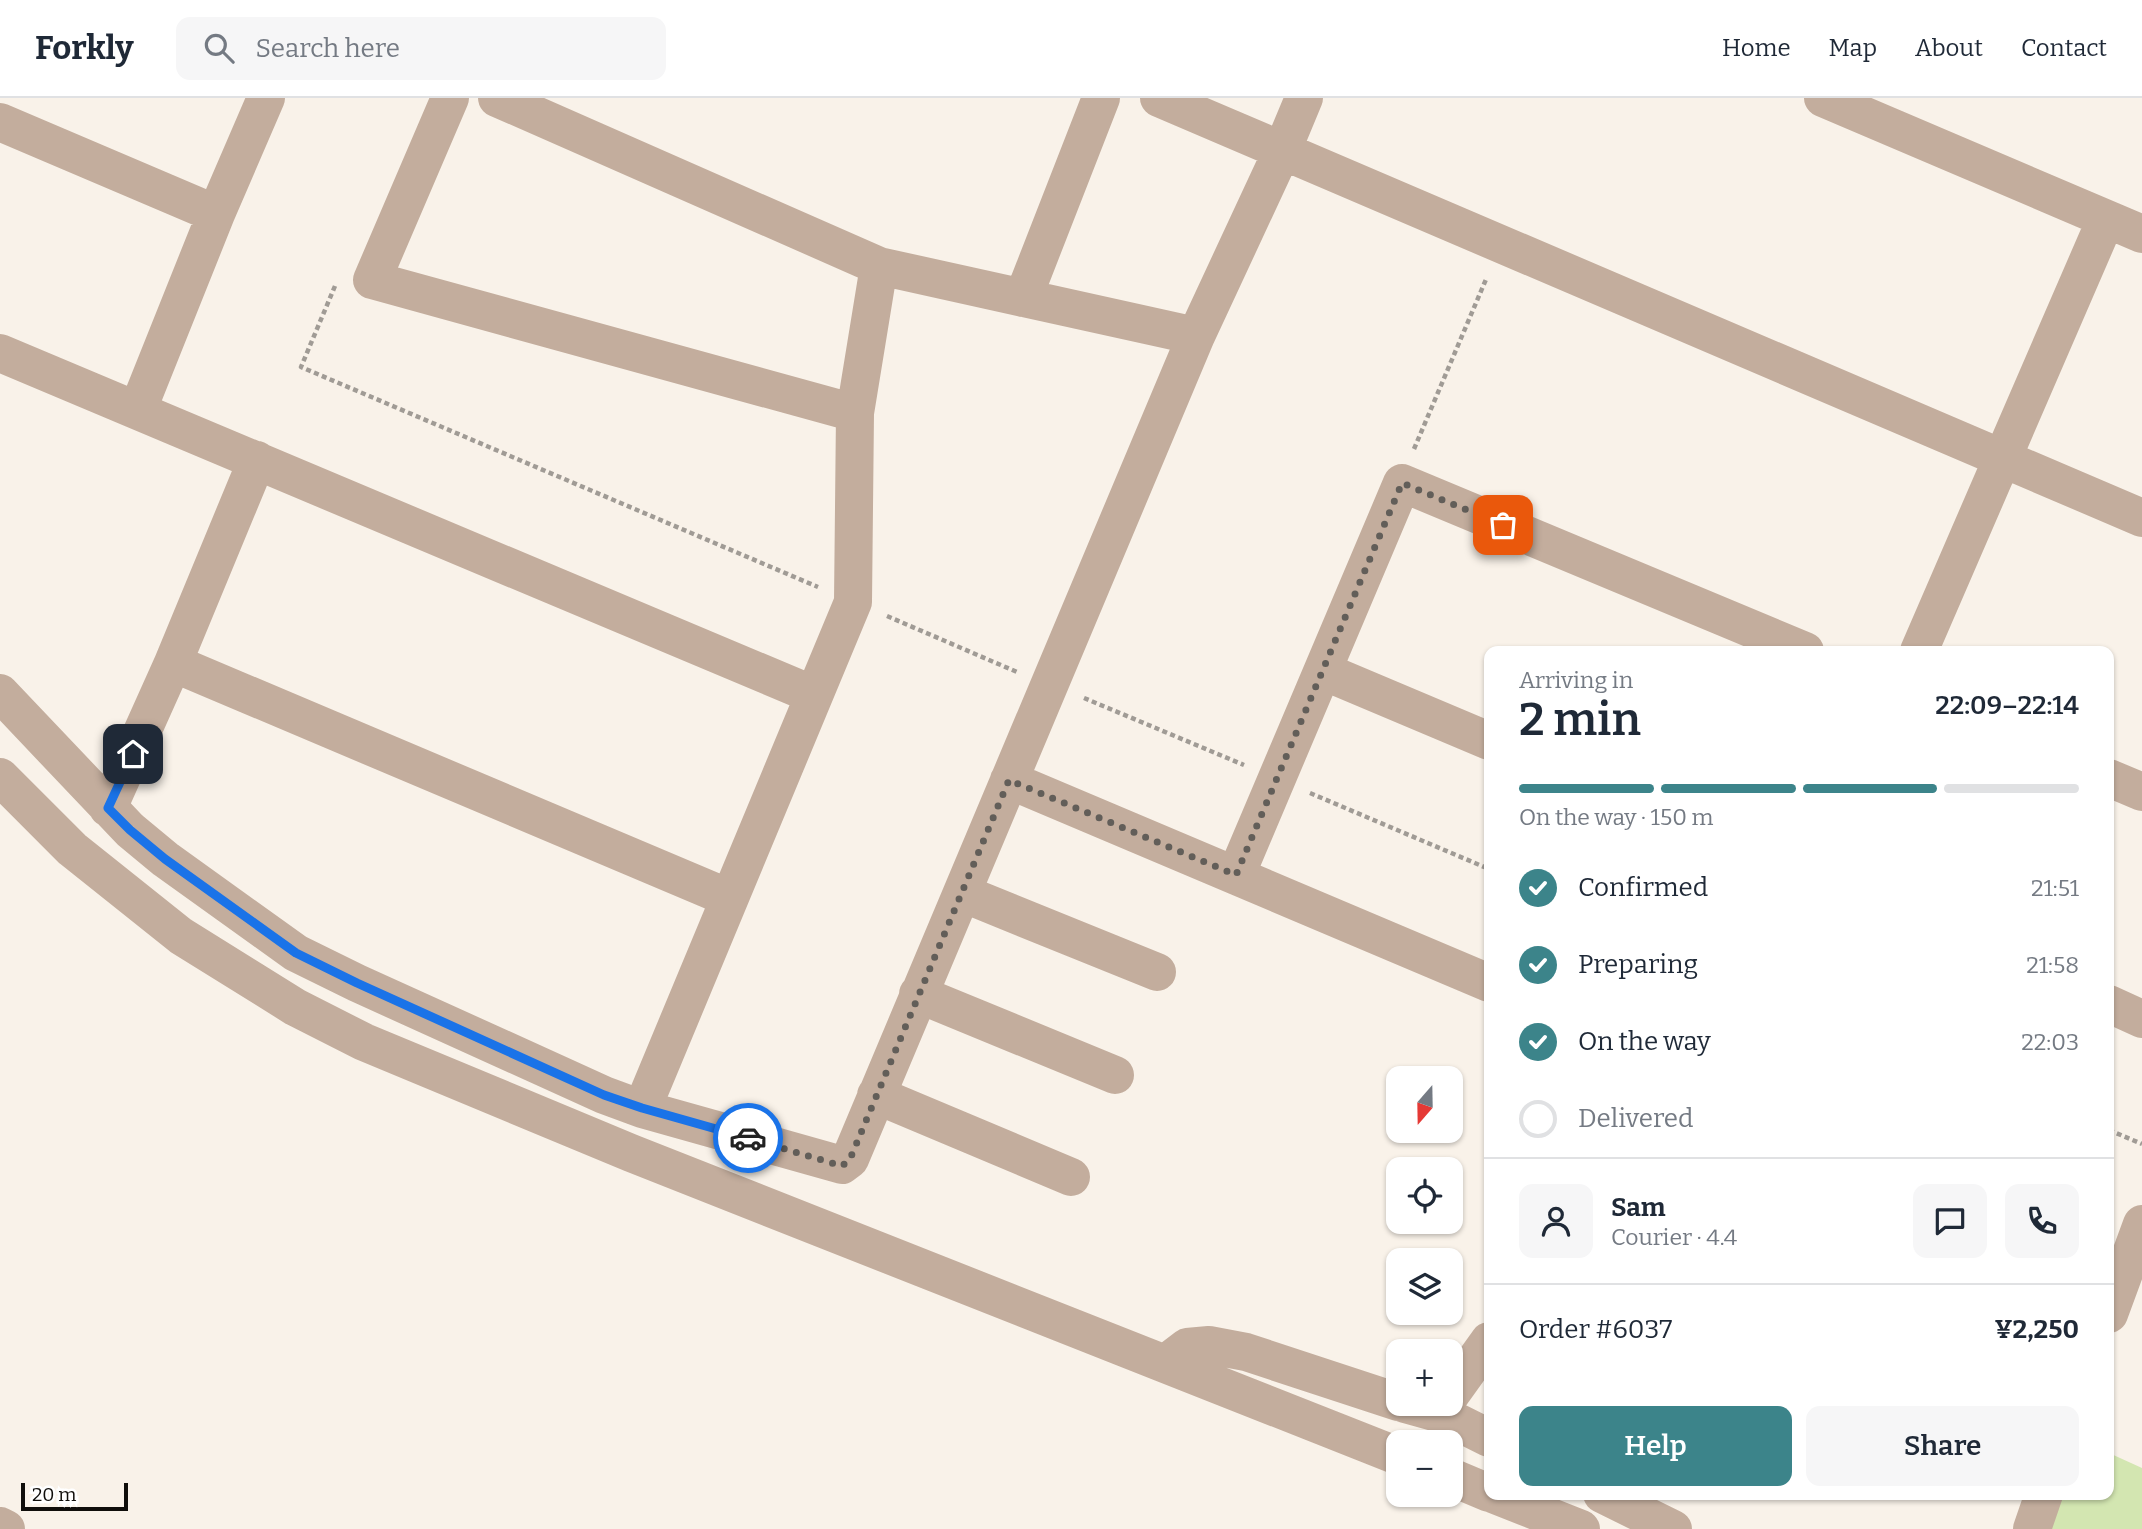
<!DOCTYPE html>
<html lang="en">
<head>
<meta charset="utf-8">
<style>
  :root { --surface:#fff; --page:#f6f6f7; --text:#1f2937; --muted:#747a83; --line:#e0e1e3; --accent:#3c848a }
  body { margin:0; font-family:Bitter,serif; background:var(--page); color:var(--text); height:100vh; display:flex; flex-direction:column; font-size:26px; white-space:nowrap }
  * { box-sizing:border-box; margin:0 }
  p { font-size:23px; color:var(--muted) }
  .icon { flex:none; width:38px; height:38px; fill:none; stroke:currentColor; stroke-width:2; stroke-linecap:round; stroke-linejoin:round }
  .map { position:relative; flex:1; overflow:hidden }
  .drawer { position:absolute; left:1484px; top:548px; width:630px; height:854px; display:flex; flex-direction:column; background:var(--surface); border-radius:14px; box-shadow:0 2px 5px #0004 }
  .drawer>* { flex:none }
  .needle { width:46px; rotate:200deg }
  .buttons { position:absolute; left:1386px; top:968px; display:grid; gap:14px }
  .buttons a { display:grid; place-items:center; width:77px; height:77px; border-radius:14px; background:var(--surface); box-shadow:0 2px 5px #0004; font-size:35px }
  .scale { position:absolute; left:21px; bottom:18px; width:107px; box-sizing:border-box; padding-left:7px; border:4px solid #100e0b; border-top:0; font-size:19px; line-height:24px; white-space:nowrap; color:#100e0b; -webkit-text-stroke:5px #fff; paint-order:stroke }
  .pin { position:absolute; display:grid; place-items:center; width:60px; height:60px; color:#fff; margin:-30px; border-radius:14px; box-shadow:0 4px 10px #0006 }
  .courier { position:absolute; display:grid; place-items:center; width:70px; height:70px; margin:-35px; border:5px solid #1a73e8; border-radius:50%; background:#fff; color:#222; box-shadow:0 2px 9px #0007 }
  .summary em { font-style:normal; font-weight:600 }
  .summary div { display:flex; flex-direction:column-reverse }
  .summary { display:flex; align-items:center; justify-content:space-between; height:119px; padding:0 35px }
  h1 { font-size:46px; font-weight:600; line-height:52px }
  .bar { display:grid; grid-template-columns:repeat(4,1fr); gap:10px 7px; align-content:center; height:84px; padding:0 35px }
  .bar i { height:9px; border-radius:5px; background:var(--line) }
  .bar .current { background:var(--accent) }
  .bar p { grid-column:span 4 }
  .line { display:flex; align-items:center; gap:18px; padding:0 35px; border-top:2px solid var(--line) }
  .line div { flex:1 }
  .round { display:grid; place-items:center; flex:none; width:74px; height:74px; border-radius:14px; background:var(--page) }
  ol { padding:0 35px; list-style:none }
  li { display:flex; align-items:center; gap:21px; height:77px }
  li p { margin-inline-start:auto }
  li .icon { padding:7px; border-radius:50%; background:var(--accent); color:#fff; stroke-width:4 }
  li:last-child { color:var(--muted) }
  li i { width:38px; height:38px; border:4px solid var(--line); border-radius:50% }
  .button { display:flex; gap:14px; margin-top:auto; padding:14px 35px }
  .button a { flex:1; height:80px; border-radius:14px; background:var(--accent); color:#fff; font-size:28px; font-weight:600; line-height:80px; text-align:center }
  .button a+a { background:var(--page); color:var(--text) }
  header { display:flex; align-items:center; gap:42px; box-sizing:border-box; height:98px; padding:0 35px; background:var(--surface); border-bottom:2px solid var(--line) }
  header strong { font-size:33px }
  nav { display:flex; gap:38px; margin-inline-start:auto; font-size:24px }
  .search { width:490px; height:63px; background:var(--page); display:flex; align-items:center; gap:18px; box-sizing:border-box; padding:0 24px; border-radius:14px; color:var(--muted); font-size:26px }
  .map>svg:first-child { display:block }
</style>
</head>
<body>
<header>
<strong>Forkly</strong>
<div class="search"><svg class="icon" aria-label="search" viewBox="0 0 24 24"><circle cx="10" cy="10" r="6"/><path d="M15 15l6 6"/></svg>Search here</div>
<nav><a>Home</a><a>Map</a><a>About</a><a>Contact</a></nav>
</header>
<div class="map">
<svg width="2142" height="1431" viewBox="0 0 2142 1431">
  <rect width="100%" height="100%" fill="#f9f2e9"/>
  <path fill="#d3e6b1" d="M 2109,1355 L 2142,1370 L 2142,1431 L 2048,1431 L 2060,1397 L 2109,1396 Z"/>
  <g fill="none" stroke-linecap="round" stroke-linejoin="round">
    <path stroke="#a09b95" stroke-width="4.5" stroke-dasharray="5 3.5" stroke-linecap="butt" d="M 335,188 L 301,269 L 818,489
      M 1414,351 L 1487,179
      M 887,518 L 1017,574
      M 1084,600 L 1244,667
      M 1310,695 L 1489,771
      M 2109,1032 L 2142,1046"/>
    <path stroke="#c3ad9d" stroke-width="38" d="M 450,0 L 372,182 L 855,315
      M 497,0 L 879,168 L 1196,238
      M 1159,0 L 2142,420
      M 1823,0 L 2142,136
      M 0,24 L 216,116
      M 1023,200 L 1101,0
      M 0,255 L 814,597
      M 138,311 L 216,116 L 266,0
      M 1919,553 L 2106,121
      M 173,565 L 729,800
      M 1323,573 L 1489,643
      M 0,595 L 130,732 L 165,761 L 296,855 L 357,885 L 604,997 L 642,1011 L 842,1067 L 850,1061 L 1196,238 L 1282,53 L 1304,0
      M 0,679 L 72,751 L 181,838 L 295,909 L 364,944 L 631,1055 L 1398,1358
      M 2109,680 L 2142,694
      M 1009,682 L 1489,885
      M 108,710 L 173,565 L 257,362
      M 1236,777 L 1402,385 L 1805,553
      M 962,795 L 1157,874
      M 918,896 L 1115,977
      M 2109,906 L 2142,921
      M 876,997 L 1071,1079
      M 642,1011 L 853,504 L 855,315 L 879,168
      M 2109,1216 L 2142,1126
      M 1166,1265 L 1187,1249 L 1209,1247 L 1246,1254 L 1398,1304
      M 1451,1296 L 1489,1243
      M 1405,1306 L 1441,1316 L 1489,1340
      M 1451,1379 L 1489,1395
      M 1493,1396 L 1581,1431
      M 1602,1396 L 1673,1431
      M 0,1428 L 6,1431
      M 2032,1431 L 2044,1396"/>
  </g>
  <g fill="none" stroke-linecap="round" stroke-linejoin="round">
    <path stroke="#625e59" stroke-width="7" stroke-dasharray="0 12.6" d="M 748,1040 L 842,1068 L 850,1061 L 1009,682 L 1236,777 L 1402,385 L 1503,427"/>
    <path stroke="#1a73e8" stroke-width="9" d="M 133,656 L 108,710 L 130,732 L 165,761 L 296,855 L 357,885 L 604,997 L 642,1010 L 748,1040"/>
  </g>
</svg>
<div class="buttons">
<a><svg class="needle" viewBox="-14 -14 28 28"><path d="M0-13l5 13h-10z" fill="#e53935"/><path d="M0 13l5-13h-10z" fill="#747a83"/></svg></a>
<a><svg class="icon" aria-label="locate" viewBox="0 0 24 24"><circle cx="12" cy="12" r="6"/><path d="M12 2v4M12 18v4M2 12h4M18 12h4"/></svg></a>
<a><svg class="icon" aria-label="layers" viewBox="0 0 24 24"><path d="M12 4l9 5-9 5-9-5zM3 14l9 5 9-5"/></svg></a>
<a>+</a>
<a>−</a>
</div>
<div class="scale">20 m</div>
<div class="pin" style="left:1503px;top:427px;background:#ea580c"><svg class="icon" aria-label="bag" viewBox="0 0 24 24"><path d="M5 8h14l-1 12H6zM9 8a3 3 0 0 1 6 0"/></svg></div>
<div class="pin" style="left:133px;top:656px;background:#1f2937"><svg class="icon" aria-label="home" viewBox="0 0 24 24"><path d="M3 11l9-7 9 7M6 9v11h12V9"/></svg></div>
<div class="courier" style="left:748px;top:1040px"><svg class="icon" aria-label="car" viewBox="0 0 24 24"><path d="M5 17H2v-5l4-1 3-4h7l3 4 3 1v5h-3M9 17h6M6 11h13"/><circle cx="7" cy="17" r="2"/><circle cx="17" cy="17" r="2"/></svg></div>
<section class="drawer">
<div class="summary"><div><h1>2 min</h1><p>Arriving in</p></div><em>22:09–22:14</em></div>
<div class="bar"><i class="current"></i><i class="current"></i><i class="current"></i><i></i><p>On the way · 150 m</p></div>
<ol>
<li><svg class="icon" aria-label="check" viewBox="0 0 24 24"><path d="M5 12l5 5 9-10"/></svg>Confirmed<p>21:51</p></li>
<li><svg class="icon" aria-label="check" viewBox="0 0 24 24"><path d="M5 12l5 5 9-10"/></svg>Preparing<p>21:58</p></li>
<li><svg class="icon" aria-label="check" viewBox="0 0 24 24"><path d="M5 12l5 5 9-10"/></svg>On the way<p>22:03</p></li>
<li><i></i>Delivered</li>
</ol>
<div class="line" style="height:126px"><a class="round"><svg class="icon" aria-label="person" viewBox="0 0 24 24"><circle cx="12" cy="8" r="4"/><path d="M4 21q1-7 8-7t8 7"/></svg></a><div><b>Sam</b><p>Courier · 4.4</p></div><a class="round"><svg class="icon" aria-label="chat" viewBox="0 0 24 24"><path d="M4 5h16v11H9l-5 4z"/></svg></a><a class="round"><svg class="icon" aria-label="phone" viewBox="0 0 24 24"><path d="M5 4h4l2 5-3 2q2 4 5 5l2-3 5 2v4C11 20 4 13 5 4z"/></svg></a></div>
<div class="line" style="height:91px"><div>Order #6037</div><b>¥2,250</b></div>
<div class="button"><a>Help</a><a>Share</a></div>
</section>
</div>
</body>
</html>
